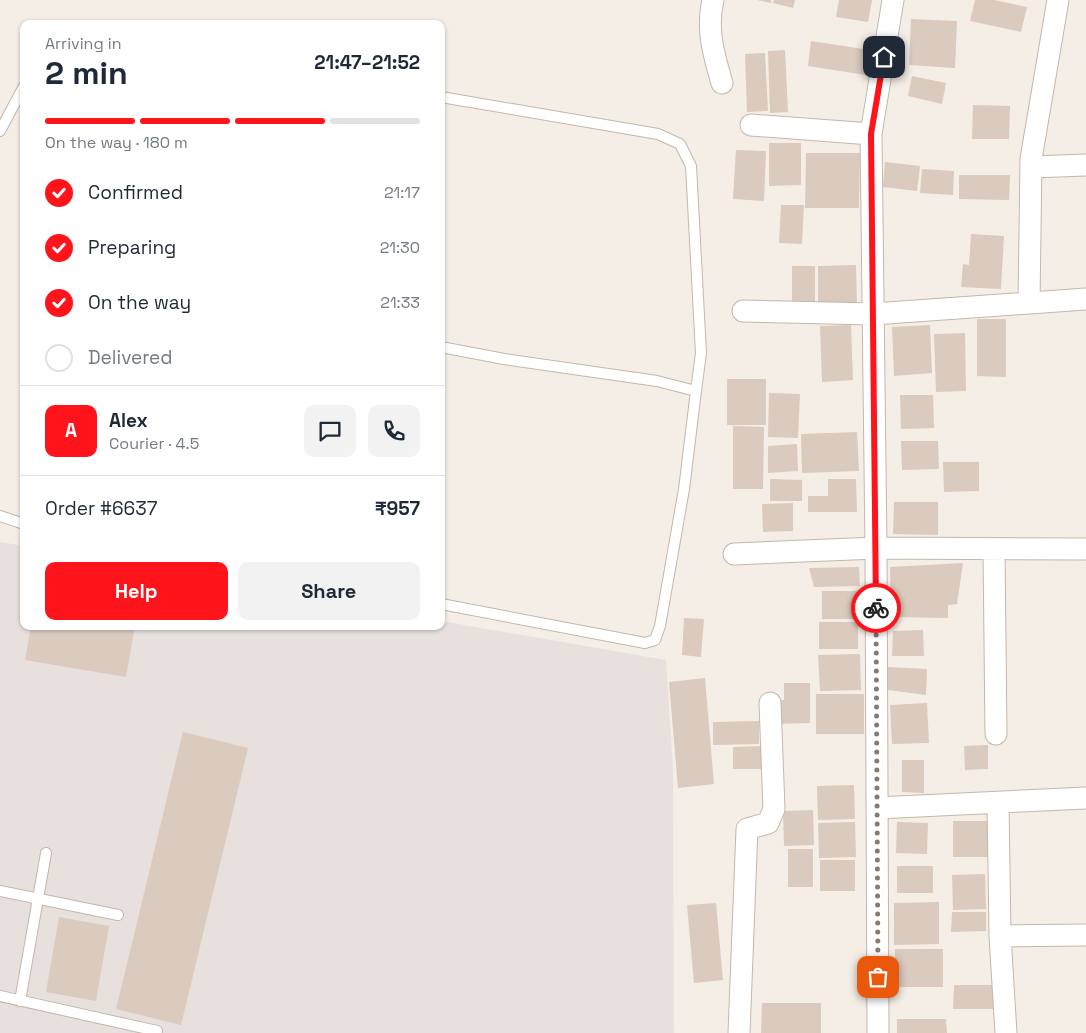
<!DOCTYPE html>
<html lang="en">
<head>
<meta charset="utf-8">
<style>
  :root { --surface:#fff; --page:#f2f2f3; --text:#1f2937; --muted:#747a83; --line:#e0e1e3; --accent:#ff141c }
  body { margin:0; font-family:"Space Grotesk",sans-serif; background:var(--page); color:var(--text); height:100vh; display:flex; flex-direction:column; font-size:19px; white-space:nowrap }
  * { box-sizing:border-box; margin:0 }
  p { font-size:16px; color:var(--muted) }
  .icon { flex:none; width:28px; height:28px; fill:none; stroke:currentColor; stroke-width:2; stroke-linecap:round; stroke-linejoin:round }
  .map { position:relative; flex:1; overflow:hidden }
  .drawer { position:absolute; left:20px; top:20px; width:425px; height:610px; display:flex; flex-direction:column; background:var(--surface); border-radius:10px; box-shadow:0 1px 4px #0004 }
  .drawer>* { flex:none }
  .pin { position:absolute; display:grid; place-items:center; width:42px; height:42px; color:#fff; margin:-21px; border-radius:10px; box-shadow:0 2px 8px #0006 }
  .courier { position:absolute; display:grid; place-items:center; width:50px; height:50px; margin:-25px; border:4px solid #ff141c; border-radius:50%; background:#fff; color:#222; box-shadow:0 1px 6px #0007 }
  .overview em { font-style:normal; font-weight:600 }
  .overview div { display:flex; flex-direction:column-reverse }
  .overview { display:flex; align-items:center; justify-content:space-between; height:85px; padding:0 25px }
  h1 { font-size:32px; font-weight:600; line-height:38px }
  .bar { display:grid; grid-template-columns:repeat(4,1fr); gap:8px 5px; align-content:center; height:60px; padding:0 25px }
  .bar i { height:6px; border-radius:4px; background:var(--line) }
  .bar .on { background:var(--accent) }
  .bar p { grid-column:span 4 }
  .line { display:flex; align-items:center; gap:12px; padding:0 25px; border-top:1px solid var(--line) }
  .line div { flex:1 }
  .round { display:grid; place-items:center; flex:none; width:52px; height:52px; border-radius:10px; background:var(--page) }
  ol { padding:0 25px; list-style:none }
  li { display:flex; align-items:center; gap:15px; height:55px }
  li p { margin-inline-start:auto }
  li .icon { padding:5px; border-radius:50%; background:var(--accent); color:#fff; stroke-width:4 }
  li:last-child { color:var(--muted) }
  li i { width:28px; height:28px; border:2px solid var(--line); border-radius:50% }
  .primary-button { display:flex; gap:10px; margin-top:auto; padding:10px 25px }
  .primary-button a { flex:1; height:58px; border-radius:10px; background:var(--accent); color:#fff; font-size:20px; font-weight:600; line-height:58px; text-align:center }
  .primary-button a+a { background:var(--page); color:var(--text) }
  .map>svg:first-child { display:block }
</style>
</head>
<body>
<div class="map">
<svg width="1086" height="1033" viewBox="0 0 1086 1033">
  <rect width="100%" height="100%" fill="#f5eee7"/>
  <path fill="#e7e0dc" d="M 0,542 L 24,546 L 24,626 L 441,626 L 441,621 L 666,660 L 673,769 L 674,1033 L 0,1033 Z"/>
  <path fill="#dbcabe" d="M 757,0 L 771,0 L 771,3 Z
    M 774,0 L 795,0 L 793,8 L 773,3 Z
    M 839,0 L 872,0 L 868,22 L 836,17 Z
    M 975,0 L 994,0 L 1027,7 L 1021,32 L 970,21 Z
    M 911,19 L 957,21 L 955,68 L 909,65 Z
    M 811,41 L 870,50 L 866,75 L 808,66 Z
    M 785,50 L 788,112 L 770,113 L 768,51 Z
    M 765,53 L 768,111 L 747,112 L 745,54 Z
    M 912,76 L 946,83 L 942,104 L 908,96 Z
    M 973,105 L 1010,106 L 1009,139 L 972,139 Z
    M 769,143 L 801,143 L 801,185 L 769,186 Z
    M 736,150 L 766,151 L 764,201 L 733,199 Z
    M 806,153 L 860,153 L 859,208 L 805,208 Z
    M 885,162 L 920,166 L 917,191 L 883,187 Z
    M 922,169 L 954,171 L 953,195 L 920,193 Z
    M 959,175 L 1010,175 L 1009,200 L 959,199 Z
    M 781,205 L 804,205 L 802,244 L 779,243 Z
    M 971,234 L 1004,236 L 1001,289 L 961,287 L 963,264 L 969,265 Z
    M 856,265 L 857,306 L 818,307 L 818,266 Z
    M 792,266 L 815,266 L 815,302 L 792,302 Z
    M 977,319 L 1006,319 L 1006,377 L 977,376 Z
    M 851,325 L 853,380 L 822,382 L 820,326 Z
    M 930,325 L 932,373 L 894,376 L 892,327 Z
    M 965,333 L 966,391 L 936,392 L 934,334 Z
    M 727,379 L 766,379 L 766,425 L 727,425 Z
    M 769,393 L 800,394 L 798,438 L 768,437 Z
    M 900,395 L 933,395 L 934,428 L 901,429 Z
    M 733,426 L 764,427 L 763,489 L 733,489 Z
    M 857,432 L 859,471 L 802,473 L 801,434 Z
    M 901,441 L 938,441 L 939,469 L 902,470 Z
    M 797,444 L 798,471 L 768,473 L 768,446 Z
    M 943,462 L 979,462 L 979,491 L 944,492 Z
    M 770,479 L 802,480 L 802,501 L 770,501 Z
    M 828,479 L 856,479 L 857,512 L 808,512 L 808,496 L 828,496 Z
    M 894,502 L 938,502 L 938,535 L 893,534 Z
    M 793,503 L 793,531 L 763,532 L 762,504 Z
    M 963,563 L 957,604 L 948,605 L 948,618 L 891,617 L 890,567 Z
    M 859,567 L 860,586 L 814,587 L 809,568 Z
    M 822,591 L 859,591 L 859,619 L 822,619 Z
    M 684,618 L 704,619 L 701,657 L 682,655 Z
    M 819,622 L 858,622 L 858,649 L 819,649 Z
    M 31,626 L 135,626 L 126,677 L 25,660 Z
    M 923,630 L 924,656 L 892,656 L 893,631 Z
    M 860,654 L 861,690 L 820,691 L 818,655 Z
    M 887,667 L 927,669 L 926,695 L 888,690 Z
    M 705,678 L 714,784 L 678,788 L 669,682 Z
    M 784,683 L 810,683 L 810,723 L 779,724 L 778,700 L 784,700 Z
    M 816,694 L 864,694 L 864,734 L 816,734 Z
    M 927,703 L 929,743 L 892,744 L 890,705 Z
    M 759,721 L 759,744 L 713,745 L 713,722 Z
    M 183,732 L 248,748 L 181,1025 L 116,1009 Z
    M 988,745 L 988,769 L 965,770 L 964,746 Z
    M 764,746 L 765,769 L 733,769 L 733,747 Z
    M 902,760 L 924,760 L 924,793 L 902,792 Z
    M 854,785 L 855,819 L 818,820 L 817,786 Z
    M 813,810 L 814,845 L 784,846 L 783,811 Z
    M 953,821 L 989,821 L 989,857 L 953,857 Z
    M 855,822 L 856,857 L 819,858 L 818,823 Z
    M 897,822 L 928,823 L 927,854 L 896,853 Z
    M 788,849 L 813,849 L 813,887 L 788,887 Z
    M 820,860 L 855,860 L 855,891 L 820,891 Z
    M 897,866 L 933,866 L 933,893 L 897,893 Z
    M 985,874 L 986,909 L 953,910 L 952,875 Z
    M 939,902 L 939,944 L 894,945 L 894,903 Z
    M 716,903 L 723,980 L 694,983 L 687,905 Z
    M 952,912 L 986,912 L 986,931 L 951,932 Z
    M 59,917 L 109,926 L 96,1001 L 46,992 Z
    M 895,949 L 943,949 L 943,987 L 895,987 Z
    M 954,985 L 996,985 L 995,1009 L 953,1009 Z
    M 762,1003 L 821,1003 L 821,1033 L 761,1033 Z
    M 897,1019 L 946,1019 L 947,1033 L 897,1033 Z"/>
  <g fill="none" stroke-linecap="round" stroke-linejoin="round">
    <g stroke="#c4b7ab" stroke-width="12">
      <path id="lane" d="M 441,97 L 658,134 L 680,144 L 691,166 L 701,353 L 696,391 L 657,381 L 504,359 L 441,347
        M 0,131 L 24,86
        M 0,516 L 24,524
        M 441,604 L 645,643 L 655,640 L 660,626 L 684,489 L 696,391
        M 0,891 L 118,915
        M 0,996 L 157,1031
        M 20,1001 L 46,853"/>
    </g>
    <g stroke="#c4b7ab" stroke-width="23">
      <path id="street" d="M 713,0 C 706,29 714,56 722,83
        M 751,125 L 871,134
        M 1031,167 L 1086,165
        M 1029,303 L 1031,159 L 1058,0
        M 743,311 L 873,314 L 1086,299
        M 994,549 L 996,734
        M 734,554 L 876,548 L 1086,549
        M 998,803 L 1000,936 L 1006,1033
        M 877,808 L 1086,798
        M 1000,936 L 1086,935
        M 739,1033 L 747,829 L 768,823 L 774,809 L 770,703
        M 878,1033 L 876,548 L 871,134 L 893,0"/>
    </g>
    <use href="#lane" stroke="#fff" stroke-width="10"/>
    <use href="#street" stroke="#fff" stroke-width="21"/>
  </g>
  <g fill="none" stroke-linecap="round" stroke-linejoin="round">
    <path stroke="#857b73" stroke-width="5" stroke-dasharray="0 9" d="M 876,608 L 878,977"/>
    <path stroke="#ff141c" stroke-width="6" d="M 876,608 L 871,134 L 884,57"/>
  </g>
</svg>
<div class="pin" style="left:878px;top:977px;background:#ea580c"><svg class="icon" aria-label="bag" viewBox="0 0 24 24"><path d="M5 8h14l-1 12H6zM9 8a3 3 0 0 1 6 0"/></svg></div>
<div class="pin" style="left:884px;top:57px;background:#1f2937"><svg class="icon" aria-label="home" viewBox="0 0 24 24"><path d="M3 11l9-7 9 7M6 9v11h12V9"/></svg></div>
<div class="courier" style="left:876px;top:608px"><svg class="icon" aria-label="bike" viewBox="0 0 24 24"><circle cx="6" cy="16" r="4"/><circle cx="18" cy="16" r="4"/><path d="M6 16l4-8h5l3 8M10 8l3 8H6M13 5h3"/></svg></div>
<section class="drawer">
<div class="overview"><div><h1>2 min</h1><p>Arriving in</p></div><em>21:47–21:52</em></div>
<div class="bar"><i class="on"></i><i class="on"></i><i class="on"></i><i></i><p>On the way · 180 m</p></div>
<ol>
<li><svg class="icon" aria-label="check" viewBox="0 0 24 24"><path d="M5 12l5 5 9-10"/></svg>Confirmed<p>21:17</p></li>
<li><svg class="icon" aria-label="check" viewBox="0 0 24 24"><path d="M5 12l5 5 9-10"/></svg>Preparing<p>21:30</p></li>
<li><svg class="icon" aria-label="check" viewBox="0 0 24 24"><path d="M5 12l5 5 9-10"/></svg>On the way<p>21:33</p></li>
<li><i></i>Delivered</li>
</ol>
<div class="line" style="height:90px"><b class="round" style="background:var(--accent);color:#fff">A</b><div><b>Alex</b><p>Courier · 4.5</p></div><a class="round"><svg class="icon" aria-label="chat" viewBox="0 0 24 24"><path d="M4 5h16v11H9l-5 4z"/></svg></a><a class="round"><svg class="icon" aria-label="phone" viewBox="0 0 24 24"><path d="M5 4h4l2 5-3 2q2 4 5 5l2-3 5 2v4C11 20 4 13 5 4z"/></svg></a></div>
<div class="line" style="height:65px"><div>Order #6637</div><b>₹957</b></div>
<div class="primary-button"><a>Help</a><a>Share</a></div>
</section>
</div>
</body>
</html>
